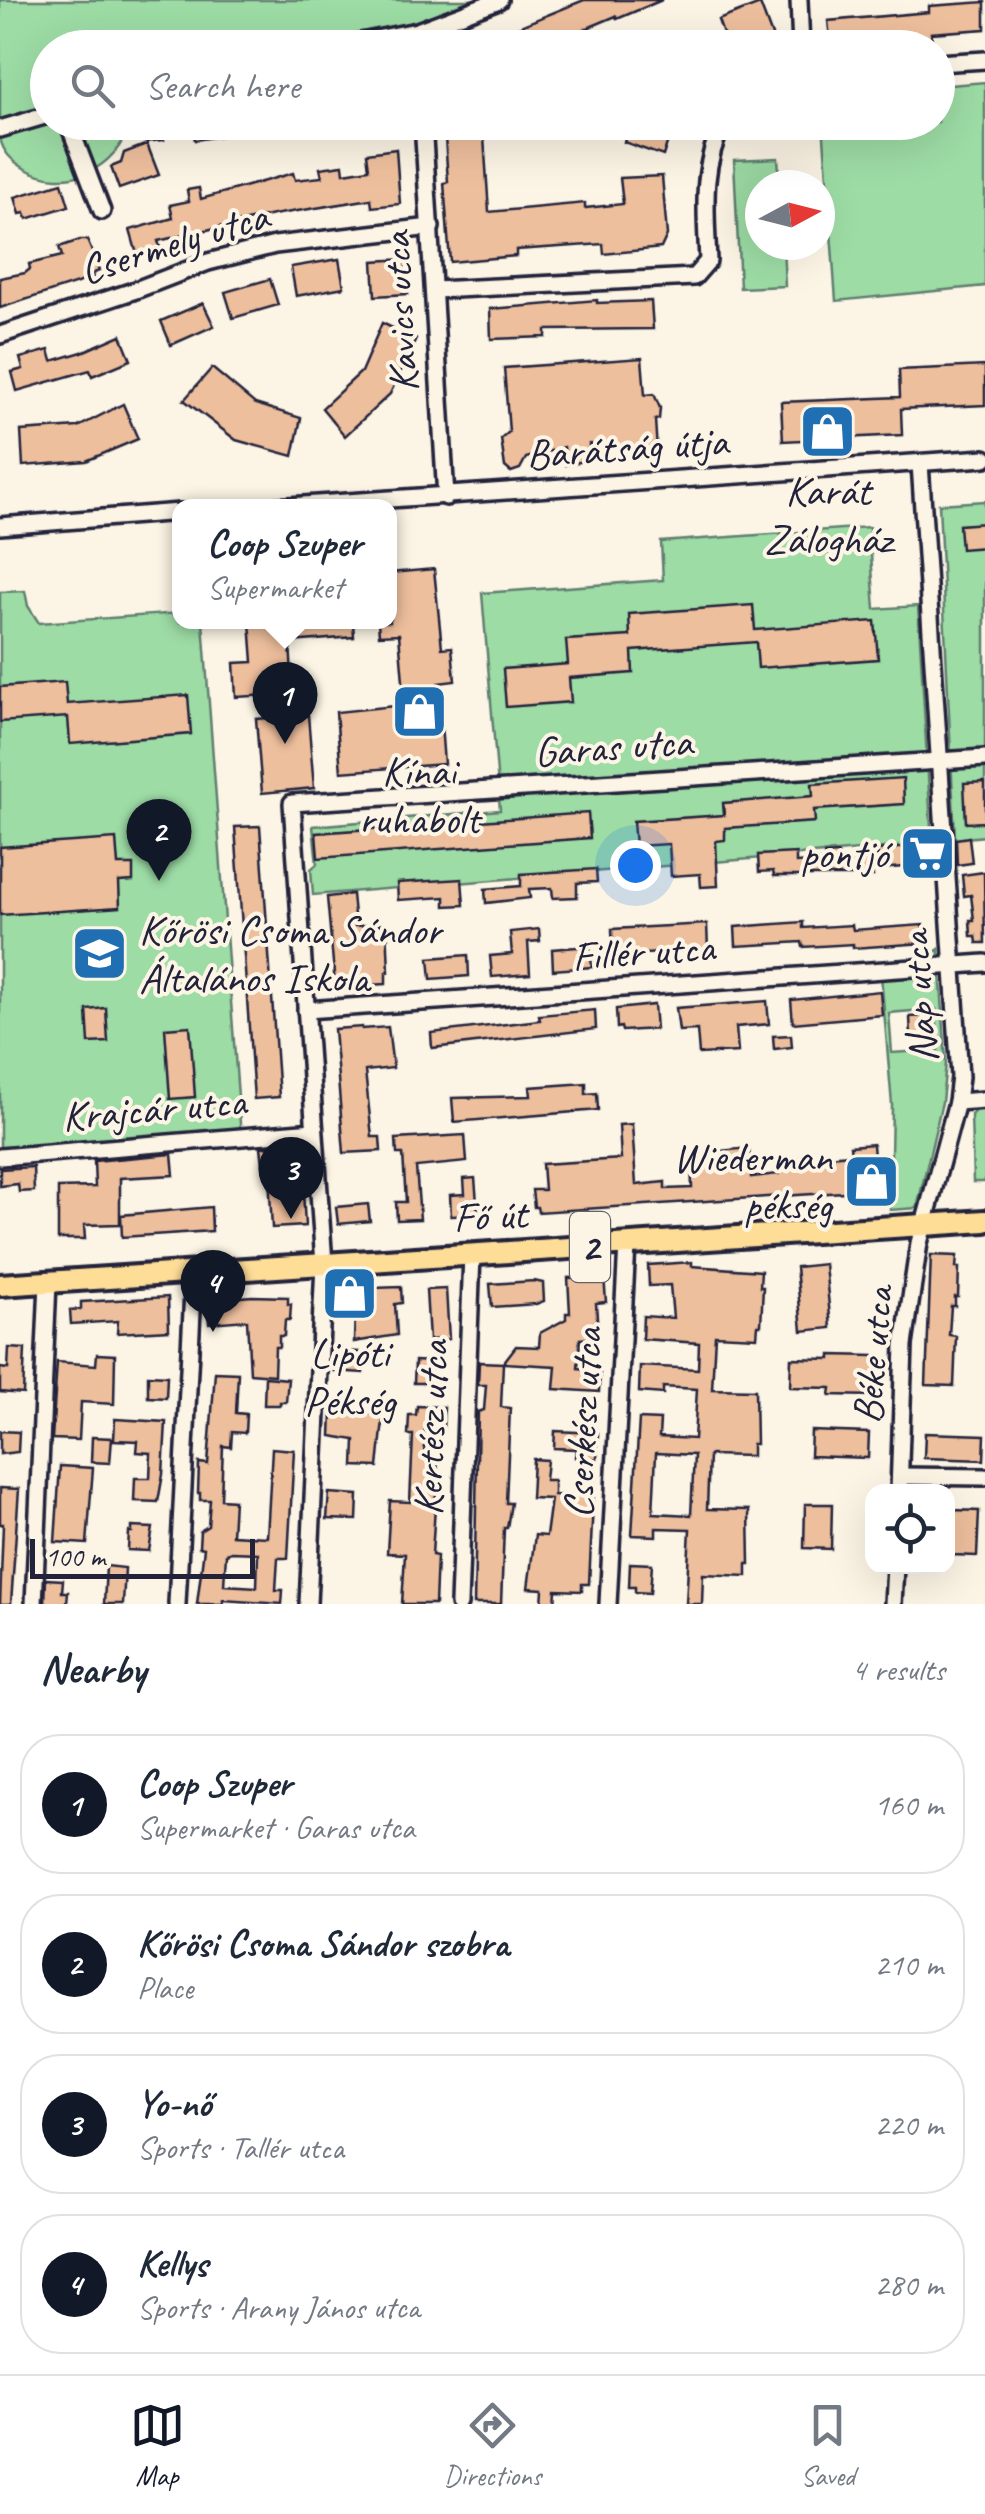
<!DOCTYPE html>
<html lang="en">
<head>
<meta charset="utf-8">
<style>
	:root { --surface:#fff; --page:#f2f2f3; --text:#1f2937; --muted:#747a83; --line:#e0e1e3; --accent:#111827 }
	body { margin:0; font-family:Caveat,sans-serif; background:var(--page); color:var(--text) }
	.controls { position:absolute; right:30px; bottom:30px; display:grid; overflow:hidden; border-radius:20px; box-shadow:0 10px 40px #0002 }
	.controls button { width:90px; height:90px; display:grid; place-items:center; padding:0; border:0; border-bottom:2px solid var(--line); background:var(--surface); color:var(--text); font:50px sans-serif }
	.compass { position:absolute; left:745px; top:170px; width:90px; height:90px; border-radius:50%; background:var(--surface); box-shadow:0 10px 40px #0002; rotate:83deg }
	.scale { position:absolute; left:30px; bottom:25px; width:225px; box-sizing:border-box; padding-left:10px; border:5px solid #22223b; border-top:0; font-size:28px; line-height:35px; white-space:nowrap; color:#22223b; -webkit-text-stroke:8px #fcf5e5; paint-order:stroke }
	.you { position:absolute; left:635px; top:865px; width:35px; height:35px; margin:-25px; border:8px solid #fff; border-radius:50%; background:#1a73e8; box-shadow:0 0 0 15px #1a73e833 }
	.badge { display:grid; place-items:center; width:65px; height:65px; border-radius:50%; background:var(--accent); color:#fff; font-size:32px; font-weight:700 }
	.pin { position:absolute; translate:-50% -82px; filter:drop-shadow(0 2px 5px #0008) }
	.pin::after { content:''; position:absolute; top:52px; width:35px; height:30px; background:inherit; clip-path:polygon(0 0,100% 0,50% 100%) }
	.popup { position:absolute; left:172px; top:499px; width:225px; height:130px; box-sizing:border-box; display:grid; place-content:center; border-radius:20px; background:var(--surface); filter:drop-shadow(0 2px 8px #0005); font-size:32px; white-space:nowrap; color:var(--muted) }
	.popup b { font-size:38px; color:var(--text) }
	.popup::after { content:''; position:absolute; left:50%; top:100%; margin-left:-20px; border:20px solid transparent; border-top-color:var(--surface) }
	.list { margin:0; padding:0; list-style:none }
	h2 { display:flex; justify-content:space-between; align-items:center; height:130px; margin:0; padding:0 40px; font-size:42px }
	h2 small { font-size:32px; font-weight:400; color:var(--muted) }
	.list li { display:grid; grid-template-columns:65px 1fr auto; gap:30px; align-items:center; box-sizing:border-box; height:140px; margin:0 20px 20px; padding:0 20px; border:2px solid var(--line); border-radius:40px }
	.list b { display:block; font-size:38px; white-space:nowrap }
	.list p { margin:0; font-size:32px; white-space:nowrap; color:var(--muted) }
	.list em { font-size:32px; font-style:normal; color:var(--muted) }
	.icon { flex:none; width:55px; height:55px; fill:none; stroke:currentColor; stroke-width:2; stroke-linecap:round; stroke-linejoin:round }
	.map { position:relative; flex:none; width:985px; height:1604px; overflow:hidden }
	.search { position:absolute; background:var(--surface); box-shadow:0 10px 40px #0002; left:30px; right:30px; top:30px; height:110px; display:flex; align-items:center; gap:25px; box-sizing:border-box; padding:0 35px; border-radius:55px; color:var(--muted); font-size:38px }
	.sheet { height:770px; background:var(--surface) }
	nav { display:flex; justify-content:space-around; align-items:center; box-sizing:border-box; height:140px; border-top:2px solid var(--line); background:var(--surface); font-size:28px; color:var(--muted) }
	nav a { display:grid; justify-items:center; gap:5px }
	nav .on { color:var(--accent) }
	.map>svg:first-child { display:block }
	.green { fill:#9ddca5; stroke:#607f70; stroke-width:2.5; fill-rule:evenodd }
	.building { fill:#eebf9d; stroke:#22223b; stroke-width:2.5; fill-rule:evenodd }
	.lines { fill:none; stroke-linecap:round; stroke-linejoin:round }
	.minor-casing { stroke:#22223b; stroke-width:22 }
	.major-casing { stroke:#22223b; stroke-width:28 }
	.minor { stroke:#fcf5e5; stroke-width:15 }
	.major { stroke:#fedd96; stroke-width:20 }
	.labels { text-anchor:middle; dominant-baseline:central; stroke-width:8; stroke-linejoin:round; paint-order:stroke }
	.shield { fill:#fcf5e5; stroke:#63616e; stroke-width:2.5 }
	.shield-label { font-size:40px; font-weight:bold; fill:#22223b }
	.street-label { font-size:42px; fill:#22223b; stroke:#fcf5e5 }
	.poi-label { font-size:42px; fill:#22223b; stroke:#fcf5e5 }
</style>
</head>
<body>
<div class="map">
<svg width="985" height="1604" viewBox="0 0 985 1604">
	<rect width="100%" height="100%" fill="#fcf5e5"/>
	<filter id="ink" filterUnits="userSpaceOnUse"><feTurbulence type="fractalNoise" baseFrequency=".01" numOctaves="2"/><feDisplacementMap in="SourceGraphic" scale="20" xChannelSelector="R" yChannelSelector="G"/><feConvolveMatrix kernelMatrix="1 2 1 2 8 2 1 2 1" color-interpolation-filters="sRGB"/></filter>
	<g filter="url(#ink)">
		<g class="green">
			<path d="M0,0H481L425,20L289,47L48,48L47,109L0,124Z"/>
			<path d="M985,82V286L836,301L823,123L938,122V86Z"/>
			<path d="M51,123H130C117,169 67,193 24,168C11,160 3,152 0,138Z"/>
			<path d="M778,158L780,185H760V245H783L785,286L740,288L734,160Z"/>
			<path d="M985,501V836L955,839L939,504Z"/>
			<path d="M869,527L875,609L918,606L932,844L313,895L311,869L317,864L313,826L500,810L482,593L663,580L661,542Z"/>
			<path d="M25,591L28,606L39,623L180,613V622H203L241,1137L0,1157V592Z"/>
			<path d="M939,949L946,1063L942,1102L917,1208L890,1210L892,1105L880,963L924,960ZM936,1009L938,1050L892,1053L889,1013Z"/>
			<path d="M985,1100V1182H973L971,1115Z"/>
		</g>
		<g class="building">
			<path d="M584,0H662L617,19L616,16L547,45L548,48H467Z"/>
			<path d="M985,2V29L931,33L932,39L831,48L828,21L929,12V6Z"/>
			<path d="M760,4L774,41L757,48H728L718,20Z"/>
			<path d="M142,122H226L227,135L195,140L193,132L163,135L164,140L145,142Z"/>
			<path d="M444,122H483L489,212L585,203V208L623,204L620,178L662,176L667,235L661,248L604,254L603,244L516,250V256L450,262L444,183L448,182Z"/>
			<path d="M631,122H674L663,156L624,142Z"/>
			<path d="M147,144L159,175L119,189L111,167L121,163L124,153Z"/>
			<path d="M396,149L400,204L372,207L371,199L273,215L158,241L160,247L137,254L130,230L173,218L170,205L189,201L187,190L199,188L201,199L293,173L295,180L322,177L320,168L343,165L344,173L369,169L367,153Z"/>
			<path d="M62,183L69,206L27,219L25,213L20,214L15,197Z"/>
			<path d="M80,240H87L93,254L99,271L92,274L93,278L0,308V278L25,273L30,269L29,264L62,256L59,247Z"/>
			<path d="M339,259L344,287L296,296L291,267Z"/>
			<path d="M406,259L408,294L375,296L373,261Z"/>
			<path d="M270,279L278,305L233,318L225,292Z"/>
			<path d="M597,300V303L651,301L653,329L546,330V337L491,339L490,309Z"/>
			<path d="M203,303L214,326L171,345L161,321Z"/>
			<path d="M382,323L416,339L390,394L345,436L322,408L361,372Z"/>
			<path d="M121,335L131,360L92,376L90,370L17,391L12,372L23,369L20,358L49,350L52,361L82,352Z"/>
			<path d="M642,358L645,395L654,394L660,408L659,419L655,420L657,451L643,456L631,448L589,444V460L566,465L564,447L526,458L520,469L511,472L505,467L501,439L509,432L504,368Z"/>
			<path d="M985,366V405L901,409L902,435L783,441L781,402L900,397L899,370Z"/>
			<path d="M212,368L255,404L301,418L293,456L236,440L184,400Z"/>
			<path d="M123,404L138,439L86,461L23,466L21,431L78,427Z"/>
			<path d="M985,523V547L961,549L959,525Z"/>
			<path d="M434,569L442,648L452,647L455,681L438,683L444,764L341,772L336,712L405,705L399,634L379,635L378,622H390V573Z"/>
			<path d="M753,605L755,630L875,621L878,659L758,668L756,642L632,651L633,673L569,678L571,702L506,707L503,669L568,664L566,640L630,636L629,614Z"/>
			<path d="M250,622H353L354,637L290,642L293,694L236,697L234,663L253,662Z"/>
			<path d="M65,682L67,704L188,695L191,734L70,744L68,717L0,722V687Z"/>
			<path d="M308,715L314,788L262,793L256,719Z"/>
			<path d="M903,778L904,804L814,810L815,822L725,828V840L716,841L718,886L701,887L700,874L671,876L669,844L635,846L633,821L724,815L723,803L813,796L812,784Z"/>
			<path d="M985,782V822L966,823L964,783Z"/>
			<path d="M588,813L590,838L318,858L316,833Z"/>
			<path d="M260,826L279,1097L254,1099L235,827Z"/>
			<path d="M969,837L972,863L957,865L956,839Z"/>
			<path d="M116,839L118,865H133V881L119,882L120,907L0,915V847Z"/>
			<path d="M928,845L930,865L878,869L872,870L873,876H774L773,871L759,872L758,855L796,853V863L825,861L824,855L838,854L839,860L878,857L877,850Z"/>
			<path d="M596,869L597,882L577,883V897L553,898L552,888L529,889L530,898L486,903L485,889L521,886V874Z"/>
			<path d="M984,872L985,943H977L976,936H971L970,920H974L971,895L964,896L962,875Z"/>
			<path d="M462,879L464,905L445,906V897L398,900L397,883Z"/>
			<path d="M352,894L355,926L387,924L389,972H386V984L370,985V981L335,984L327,897Z"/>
			<path d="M803,922V928L852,925L853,930L923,925L924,943L853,948V944L803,947L802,942L736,946L735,927Z"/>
			<path d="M707,924L708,950L613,956L612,929Z"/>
			<path d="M539,929L540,941L528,942L530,974L492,977L490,956L512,954L510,932Z"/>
			<path d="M590,946L592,967L553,970L552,949Z"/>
			<path d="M468,955L469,976L431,979L429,958Z"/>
			<path d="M880,991L882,1015L793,1023L791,1000Z"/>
			<path d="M767,1001L769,1024L736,1027L738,1052L699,1054L697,1030L679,1031L676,1008Z"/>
			<path d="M654,1005L656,1029L622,1031L621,1027L617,1028L616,1009Z"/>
			<path d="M106,1008L108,1042L89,1043L87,1010Z"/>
			<path d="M595,1010L596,1029L432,1048L431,1033L540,1020L539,1015Z"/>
			<path d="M924,1016L925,1036L911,1037L910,1017Z"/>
			<path d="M190,1026L195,1097L170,1099L165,1028Z"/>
			<path d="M362,1027V1029L388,1027L393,1068L365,1071L372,1137H380L381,1151L344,1153L334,1029Z"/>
			<path d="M791,1035L792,1047L774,1049L773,1036Z"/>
			<path d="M586,1083V1094L597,1093L598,1110L454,1122L452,1098L531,1096L530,1087Z"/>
			<path d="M632,1124L636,1185L665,1182V1189L692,1188L691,1158L700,1157L699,1153L749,1148L751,1177L779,1174L778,1167L801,1165L800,1158L851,1154L850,1146L873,1144L875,1172L888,1171L890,1189L538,1212L537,1207H534L532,1190H544L542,1164L621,1159L619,1125Z"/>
			<path d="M465,1135L467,1162L416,1167L420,1219L397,1220L396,1202H406L403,1154H397L396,1139Z"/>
			<path d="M298,1144L299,1161L280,1162L283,1192L303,1191L305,1226L272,1228L269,1176L266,1163L263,1164L261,1147Z"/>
			<path d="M172,1154L174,1175L120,1178V1224L84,1225L85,1239H58V1188L95,1187L94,1161Z"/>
			<path d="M33,1167L34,1191L19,1192L18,1184L0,1186V1169Z"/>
			<path d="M475,1178L478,1215L451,1216L450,1195L465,1194L464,1179Z"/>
			<path d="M368,1204L370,1221L338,1224L336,1207Z"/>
			<path d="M211,1207L212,1231L122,1237L121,1215Z"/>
			<path d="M931,1255L957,1256L956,1268H959L958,1297H955V1306H951L949,1335L956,1336L954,1386L926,1385Z"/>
			<path d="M692,1262V1266L761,1271L760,1287H763L761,1325H758L757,1337L715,1335L712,1389L755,1390L756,1444H752V1456L709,1455L707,1509L749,1510L750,1564H747V1576L703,1574L702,1604H686L690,1529L656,1528V1536L632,1535L639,1419L660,1420L659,1437L694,1439L697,1389L663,1387V1394L639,1392L640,1366L698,1369L699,1343L642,1339L643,1316L673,1318L670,1285L649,1286L648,1265ZM656,1453L694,1455L691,1515L653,1513Z"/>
			<path d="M825,1264L831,1328L802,1331L796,1267Z"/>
			<path d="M604,1276L606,1302L596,1303L598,1333H594L595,1338L580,1339L578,1368L600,1370L599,1392L554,1389L556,1366L503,1363L516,1346L539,1347L540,1333L566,1319V1313H570L568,1278Z"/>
			<path d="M534,1281L543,1283L544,1301L536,1304L492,1307L490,1284Z"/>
			<path d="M401,1287L402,1303L395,1304L397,1335L354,1342L355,1306L345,1307L344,1289Z"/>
			<path d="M446,1289L449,1339L429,1340L426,1290Z"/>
			<path d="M252,1296L288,1297V1304H291L290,1320H285L284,1336H279V1347H275L274,1375L250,1373L247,1320L209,1323L207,1300Z"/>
			<path d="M168,1297L169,1330L117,1333L118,1321L71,1324L70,1310L81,1309V1302Z"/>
			<path d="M9,1348L25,1349L23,1394L0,1392V1368L8,1369Z"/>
			<path d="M335,1351L359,1352V1358L364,1359L363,1373L334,1371Z"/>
			<path d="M97,1354L115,1355L114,1404L81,1402L79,1440L52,1439L57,1362L96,1365Z"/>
			<path d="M831,1355L875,1356V1396L830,1395L831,1388L790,1387L791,1358L831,1359Z"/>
			<path d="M415,1361L431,1362L430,1383H414Z"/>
			<path d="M479,1362L503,1363L501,1407L510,1408L506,1503H511L507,1528H504L501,1604H474L478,1412L484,1410L486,1385H478Z"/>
			<path d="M215,1372L238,1373L236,1413L246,1414L245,1433L232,1432L231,1447L223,1446L221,1499L234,1500L232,1535L267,1537L272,1448L294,1450L288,1558H278L276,1590H283L282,1604L223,1600V1604H197L204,1548L199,1547L200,1531L208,1526L210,1500H200V1493H198L199,1463L208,1464ZM231,1552L258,1553L257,1587L224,1585L226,1554Z"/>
			<path d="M148,1375L167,1376L166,1398L148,1397Z"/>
			<path d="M265,1377L288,1379L286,1402H280V1405H264Z"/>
			<path d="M372,1401L385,1402L378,1467L354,1466L355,1440L331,1436L332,1412L372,1414Z"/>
			<path d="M417,1406L444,1407L443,1430L425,1429L424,1457L438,1458L432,1555L437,1556L435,1604H402L405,1554L387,1553L390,1501L410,1502L413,1435H408L409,1415H416Z"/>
			<path d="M115,1419L166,1422L163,1474L158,1502L134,1501L135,1478H150L151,1453L137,1452L138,1441L114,1440Z"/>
			<path d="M0,1431L19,1432L18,1452L0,1454Z"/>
			<path d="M555,1431L598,1433L597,1459L575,1457L576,1449L554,1448Z"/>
			<path d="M811,1431L869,1433L868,1458L810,1456Z"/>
			<path d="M925,1433L985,1435L984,1460L924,1458Z"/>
			<path d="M92,1437L112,1438L110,1463L91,1462Z"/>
			<path d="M533,1459L547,1460L545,1480H554V1495L582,1496L583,1482L594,1483L589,1584H582V1591L556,1590L555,1604H542L543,1589L528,1588L535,1535L546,1536L551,1499L531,1498Z"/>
			<path d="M60,1466L93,1468L87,1544L55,1542Z"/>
			<path d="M0,1488L19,1489L11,1604H0L3,1524H0Z"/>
			<path d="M329,1493L358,1495L357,1520L327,1519Z"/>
			<path d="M805,1504H832L831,1549L804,1548Z"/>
			<path d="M954,1510L979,1511L977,1556L952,1555Z"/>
			<path d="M132,1527L153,1528L149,1551L128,1550L129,1532H132Z"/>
			<path d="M630,1563L652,1564L650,1593L635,1592V1587H629Z"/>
			<path d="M106,1566L125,1568L123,1604H104Z"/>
			<path d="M46,1579L63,1580L62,1592H68L67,1604H45Z"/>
		</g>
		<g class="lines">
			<defs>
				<g id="minor">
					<path d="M799,0L801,48"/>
					<path d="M330,48L417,31L499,0"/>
					<path d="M938,63L985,60"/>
					<path d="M68,122L102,211"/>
					<path d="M423,122L446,497"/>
					<path d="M0,129L48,115"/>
					<path d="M435,290L694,277L708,261C706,213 700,166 724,122"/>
					<path d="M0,335L133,291L208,262L275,245L431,227"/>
					<path d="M274,507L985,458"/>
					<path d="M0,526L180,512"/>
					<path d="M306,1010L985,963"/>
					<path d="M957,1102L985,1100"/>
					<path d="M0,1157L314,1131"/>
					<path d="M900,1476L985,1477"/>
					<path d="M899,1492L904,1345L919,1243L957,1102L960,1077L920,463"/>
					<path d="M34,1604L48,1282"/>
					<path d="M177,1604L194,1272"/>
					<path d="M308,1604L324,1264L292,803L985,758"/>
					<path d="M459,1604L472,1254"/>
					<path d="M608,1604L627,1245"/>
					<path d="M893,1604L895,1566"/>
				</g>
				<path id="major" d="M0,1285L985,1221"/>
			</defs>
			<use href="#minor" class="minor-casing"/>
			<use href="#major" class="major-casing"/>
			<use href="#minor" class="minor"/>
			<use href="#major" class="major"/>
		</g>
	</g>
	<defs>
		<symbol id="shop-square" viewBox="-11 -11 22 22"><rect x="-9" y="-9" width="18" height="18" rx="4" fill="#1f6fb2" stroke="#fcf5e5"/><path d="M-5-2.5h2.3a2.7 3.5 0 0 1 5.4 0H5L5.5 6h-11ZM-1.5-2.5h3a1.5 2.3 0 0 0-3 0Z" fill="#fff"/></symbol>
		<symbol id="supermarket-square" viewBox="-11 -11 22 22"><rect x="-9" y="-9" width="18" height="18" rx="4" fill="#1f6fb2" stroke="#fcf5e5"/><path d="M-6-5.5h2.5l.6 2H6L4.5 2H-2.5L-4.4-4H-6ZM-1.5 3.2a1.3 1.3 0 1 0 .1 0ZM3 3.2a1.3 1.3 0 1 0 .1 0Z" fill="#fff"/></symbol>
		<symbol id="school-square" viewBox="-11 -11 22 22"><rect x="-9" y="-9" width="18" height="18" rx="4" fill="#1f6fb2" stroke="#fcf5e5"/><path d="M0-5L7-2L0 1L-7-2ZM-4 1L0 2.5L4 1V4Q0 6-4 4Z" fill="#fff"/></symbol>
	</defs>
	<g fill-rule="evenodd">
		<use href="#shop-square" x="796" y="400" width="63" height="63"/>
		<use href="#shop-square" x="388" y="680" width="63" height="63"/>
		<use href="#supermarket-square" x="896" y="822" width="63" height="63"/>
		<use href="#school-square" x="68" y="922" width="63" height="63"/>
		<use href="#shop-square" x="840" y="1150" width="63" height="63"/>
		<use href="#shop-square" x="318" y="1262" width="63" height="63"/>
	</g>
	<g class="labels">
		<rect class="shield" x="570" y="1212" width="40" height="70" rx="8"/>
		<g class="shield-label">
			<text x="590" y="1247">2</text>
		</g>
		<g class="street-label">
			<text transform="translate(174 243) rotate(-17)">Csermely utca</text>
			<text transform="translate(400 312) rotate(-93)">Kavics utca</text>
			<text transform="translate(627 448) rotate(-4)">Barátság útja</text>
			<text transform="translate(613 747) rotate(-4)">Garas utca</text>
			<text transform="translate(643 952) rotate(-4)">Fillér utca</text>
			<text transform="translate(919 997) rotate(-94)">Nap utca</text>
			<text transform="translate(154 1109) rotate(-5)">Krajcár utca</text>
			<text transform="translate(490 1216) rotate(-3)">Fő út</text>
			<text transform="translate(873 1355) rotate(-85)">Béke utca</text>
			<text transform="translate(583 1423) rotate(-87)">Cserkész utca</text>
			<text transform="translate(431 1428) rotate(-88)">Kertész utca</text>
		</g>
		<g class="poi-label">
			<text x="828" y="491">Karát<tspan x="828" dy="48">Zálogház</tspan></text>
			<text x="419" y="771">Kínai<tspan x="419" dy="48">ruhabolt</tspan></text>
			<text x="888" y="854" text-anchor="end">pontjó</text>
			<text x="139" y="930" text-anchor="start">Kőrösi Csoma Sándor<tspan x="139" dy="48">Általános Iskola</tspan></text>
			<text x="832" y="1157" text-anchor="end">Wiederman<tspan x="832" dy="48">pékség</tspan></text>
			<text x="350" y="1353">Lipóti<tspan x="350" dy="48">Pékség</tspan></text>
		</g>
	</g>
</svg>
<div class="controls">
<button><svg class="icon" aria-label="locate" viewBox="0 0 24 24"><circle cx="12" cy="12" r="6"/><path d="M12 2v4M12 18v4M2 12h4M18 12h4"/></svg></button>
</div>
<svg class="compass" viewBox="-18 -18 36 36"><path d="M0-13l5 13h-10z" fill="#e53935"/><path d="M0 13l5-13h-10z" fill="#747a83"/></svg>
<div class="scale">100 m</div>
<div class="you"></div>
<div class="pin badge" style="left:285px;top:744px">1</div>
<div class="popup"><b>Coop Szuper</b>Supermarket</div>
<div class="pin badge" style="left:159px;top:881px">2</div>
<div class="pin badge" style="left:291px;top:1219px">3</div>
<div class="pin badge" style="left:213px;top:1332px">4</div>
<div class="search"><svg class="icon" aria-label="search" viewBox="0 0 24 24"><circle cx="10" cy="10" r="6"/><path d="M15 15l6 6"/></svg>Search here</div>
</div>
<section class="sheet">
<h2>Nearby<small>4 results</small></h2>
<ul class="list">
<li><span class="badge">1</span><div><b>Coop Szuper</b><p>Supermarket · Garas utca</p></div><em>160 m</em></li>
<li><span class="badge">2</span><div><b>Kőrösi Csoma Sándor szobra</b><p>Place</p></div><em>210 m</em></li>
<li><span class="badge">3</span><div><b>Yo-nő</b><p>Sports · Tallér utca</p></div><em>220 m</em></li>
<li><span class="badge">4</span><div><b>Kellys</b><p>Sports · Arany János utca</p></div><em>280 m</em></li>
</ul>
</section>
<nav>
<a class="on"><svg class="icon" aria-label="map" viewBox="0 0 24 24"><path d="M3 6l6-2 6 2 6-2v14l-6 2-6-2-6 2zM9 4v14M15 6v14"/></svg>Map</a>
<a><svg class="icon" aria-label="directions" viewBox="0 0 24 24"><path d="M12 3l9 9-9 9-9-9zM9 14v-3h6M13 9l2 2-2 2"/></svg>Directions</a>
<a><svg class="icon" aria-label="saved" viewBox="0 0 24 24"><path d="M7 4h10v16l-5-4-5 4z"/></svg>Saved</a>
</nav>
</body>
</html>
